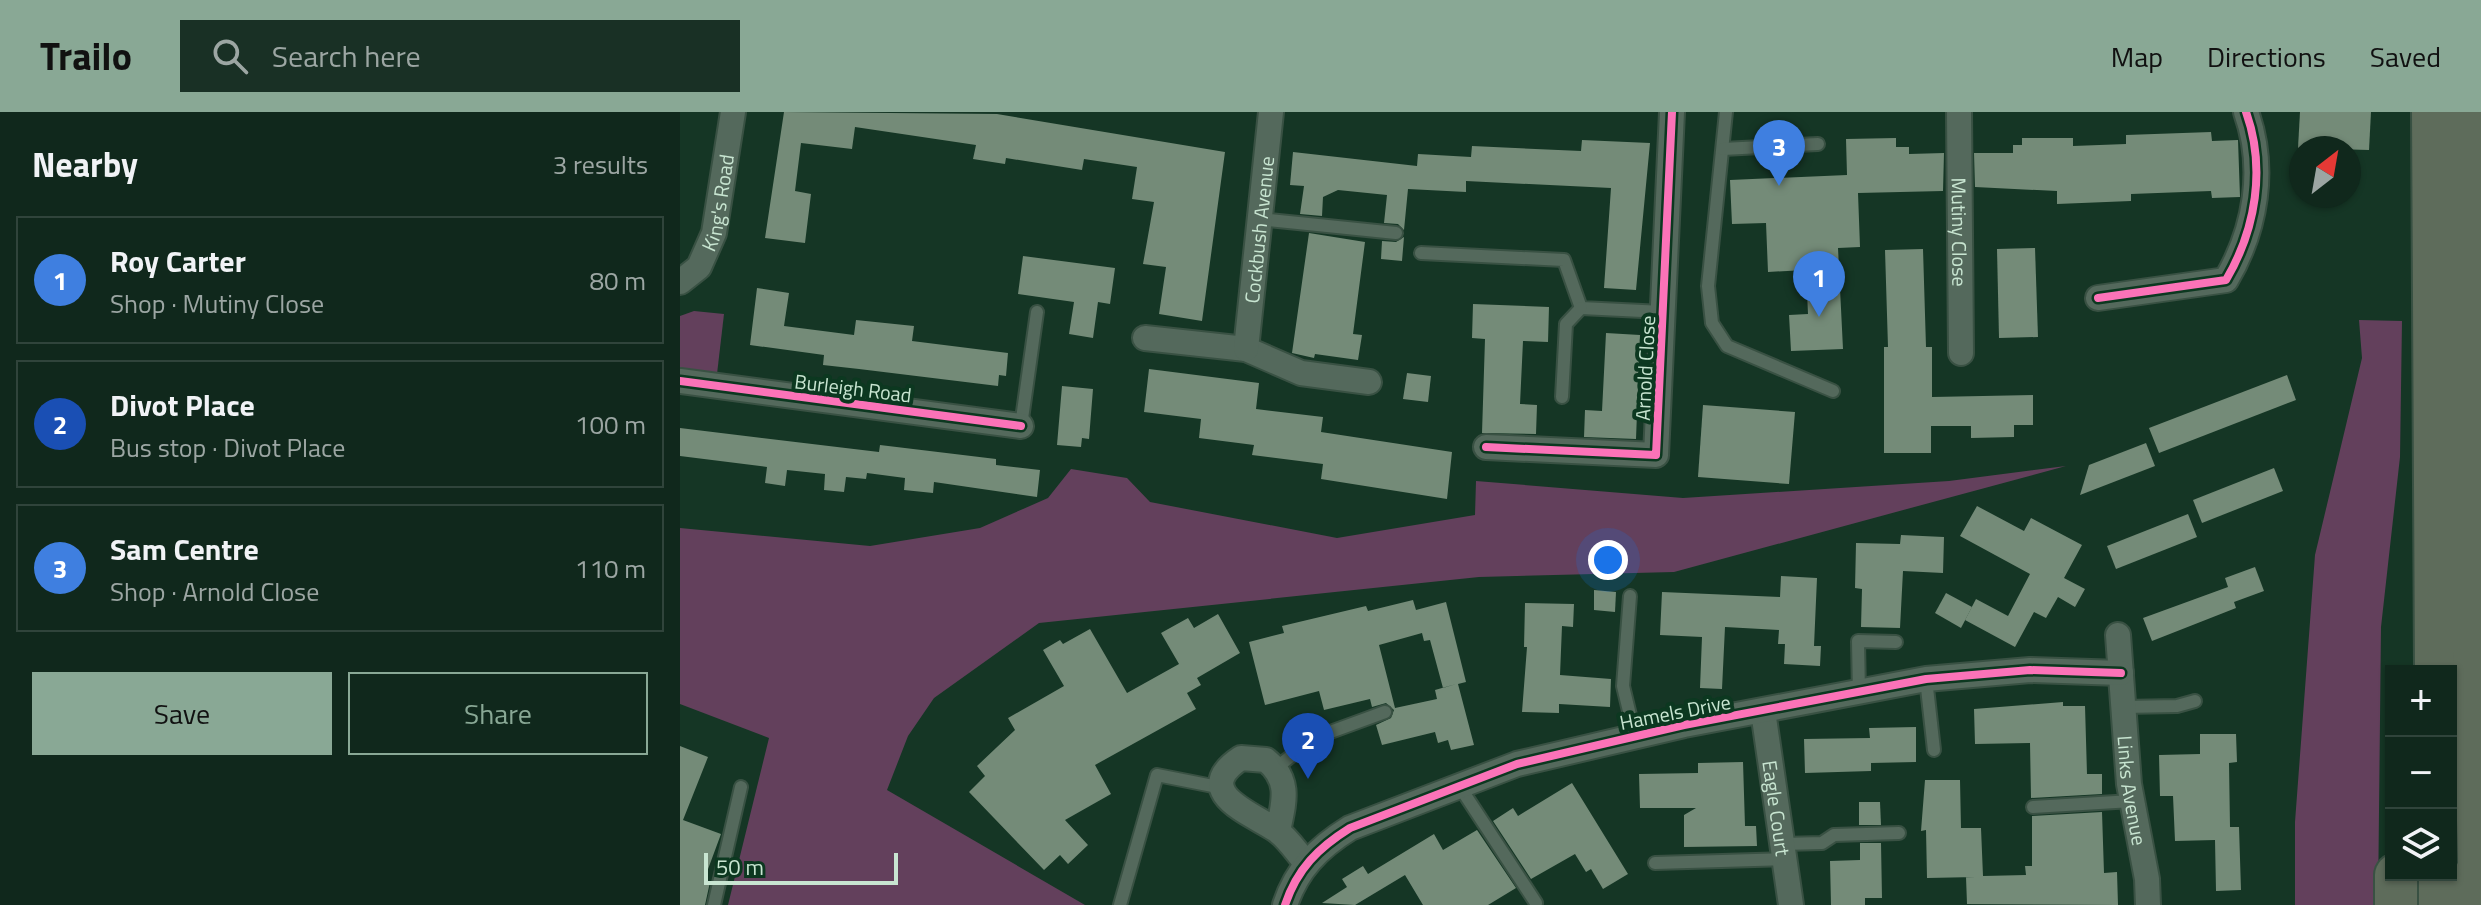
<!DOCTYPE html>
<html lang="en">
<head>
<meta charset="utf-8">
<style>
	:root { --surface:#10281c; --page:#193025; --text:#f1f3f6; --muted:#9ca6a3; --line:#30443b; --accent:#89a895 }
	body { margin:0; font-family:"Titillium Web",sans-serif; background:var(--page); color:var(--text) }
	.controls { position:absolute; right:24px; bottom:24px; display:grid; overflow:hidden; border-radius:0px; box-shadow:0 2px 6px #0004 }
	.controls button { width:72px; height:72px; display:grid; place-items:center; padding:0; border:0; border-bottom:2px solid var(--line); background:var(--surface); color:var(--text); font:40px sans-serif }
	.compass { position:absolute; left:1609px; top:24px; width:72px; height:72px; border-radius:50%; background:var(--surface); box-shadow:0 2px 6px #0004; rotate:31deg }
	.scale { position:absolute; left:24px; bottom:20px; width:194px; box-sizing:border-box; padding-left:8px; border:4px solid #c8e5d1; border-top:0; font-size:22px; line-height:28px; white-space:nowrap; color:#c8e5d1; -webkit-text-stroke:6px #0c3820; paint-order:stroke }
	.you { position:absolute; left:928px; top:448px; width:28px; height:28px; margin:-20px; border:6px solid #fff; border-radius:50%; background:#1a73e8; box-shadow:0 0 0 12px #1a73e833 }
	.badge { display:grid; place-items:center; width:52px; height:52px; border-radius:50%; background:var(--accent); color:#fff; font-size:26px; font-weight:700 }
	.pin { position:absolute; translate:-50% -66px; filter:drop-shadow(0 2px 4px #0008) }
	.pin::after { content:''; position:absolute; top:42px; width:28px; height:24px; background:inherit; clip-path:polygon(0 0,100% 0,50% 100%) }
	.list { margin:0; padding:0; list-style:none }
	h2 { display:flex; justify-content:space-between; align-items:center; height:104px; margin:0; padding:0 32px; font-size:34px }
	h2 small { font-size:26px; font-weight:400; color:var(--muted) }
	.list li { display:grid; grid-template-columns:52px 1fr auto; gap:24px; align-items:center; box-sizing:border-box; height:128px; margin:0 16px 16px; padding:0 16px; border:2px solid var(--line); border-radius:0px }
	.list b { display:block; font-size:30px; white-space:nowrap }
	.list p { margin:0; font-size:26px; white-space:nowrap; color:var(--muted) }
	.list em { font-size:26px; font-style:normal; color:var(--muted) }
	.actions { display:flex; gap:16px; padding:24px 32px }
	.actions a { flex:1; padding:18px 0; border:2px solid var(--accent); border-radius:0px; text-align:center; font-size:28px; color:var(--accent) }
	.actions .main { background:var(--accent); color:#111 }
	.icon { flex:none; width:44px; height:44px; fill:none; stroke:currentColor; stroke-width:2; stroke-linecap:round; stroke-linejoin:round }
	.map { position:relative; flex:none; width:1801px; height:793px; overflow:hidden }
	header { display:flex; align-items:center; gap:48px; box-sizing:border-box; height:112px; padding:0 40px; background:var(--accent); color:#111 }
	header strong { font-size:38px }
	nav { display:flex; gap:44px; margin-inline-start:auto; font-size:28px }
	.search { width:560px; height:72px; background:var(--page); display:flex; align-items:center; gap:20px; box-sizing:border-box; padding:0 28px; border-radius:0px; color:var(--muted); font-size:30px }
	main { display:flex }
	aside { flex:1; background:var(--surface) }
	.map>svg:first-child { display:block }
	.green { fill:#63405c }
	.building { fill:#748b78; fill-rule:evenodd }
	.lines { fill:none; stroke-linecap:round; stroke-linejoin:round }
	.service-casing { stroke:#395143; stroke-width:16 }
	.minor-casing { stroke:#395143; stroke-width:28 }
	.trunk-casing { stroke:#395143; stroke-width:46 }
	.service { stroke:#54695c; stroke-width:12 }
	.minor { stroke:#54695c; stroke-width:24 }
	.trunk { stroke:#5e6c5b; stroke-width:42 }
	.cycleway-casing { stroke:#0c3820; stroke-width:13 }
	.cycleway { stroke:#fb73b8; stroke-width:8 }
	.labels { text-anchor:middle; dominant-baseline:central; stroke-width:8; stroke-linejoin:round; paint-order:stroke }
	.street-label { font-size:20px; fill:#c8e5d1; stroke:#0c3820 }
</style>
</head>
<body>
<header>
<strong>Trailo</strong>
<div class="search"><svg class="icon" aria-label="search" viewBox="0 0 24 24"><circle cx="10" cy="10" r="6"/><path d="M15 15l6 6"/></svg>Search here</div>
<nav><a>Map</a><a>Directions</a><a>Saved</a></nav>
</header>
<main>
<aside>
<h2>Nearby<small>3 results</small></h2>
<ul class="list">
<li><span class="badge" style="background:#3f7fe0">1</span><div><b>Roy Carter</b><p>Shop · Mutiny Close</p></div><em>80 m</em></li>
<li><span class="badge" style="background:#1a4fb4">2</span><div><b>Divot Place</b><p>Bus stop · Divot Place</p></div><em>100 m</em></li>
<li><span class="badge" style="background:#3f7fe0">3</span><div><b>Sam Centre</b><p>Shop · Arnold Close</p></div><em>110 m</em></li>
</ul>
<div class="actions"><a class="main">Save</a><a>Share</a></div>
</aside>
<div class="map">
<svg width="1801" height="793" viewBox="0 0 1801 793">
	<rect width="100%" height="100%" fill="#153625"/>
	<g class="green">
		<path d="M14,199L44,202L37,262L0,259V204Z"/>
		<path d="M1679,208L1722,209L1720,345L1701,515L1698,793H1615V710L1635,443L1682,246Z"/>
		<path d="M1386,354L994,460L799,465L359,511L254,586L228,624L207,678L405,793H48L89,626L0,592V416L190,434L300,416L368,386L391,357L447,366L470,390L657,426L795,403L796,369L1003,386L1269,369Z"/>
	</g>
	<g class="building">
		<path d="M104,0L317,2L545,40L522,209L479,202L486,155L463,152L474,90L452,87L457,55L404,47L402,58L326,46L325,52L293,47L296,33L175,15L172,37L121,31L115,79L131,82L125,131L85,126Z"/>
		<path d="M1620,0H1691L1689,38L1618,36Z"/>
		<path d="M1531,20L1532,29L1558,28L1560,85L1532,86L1531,79L1451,82V89L1377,92V79L1295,75L1294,41H1333V33H1342V26H1393V34L1446,32V23Z"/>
		<path d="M1216,26V35H1229V42L1264,41L1263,79L1178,81L1180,135L1158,136L1163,237L1111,239L1109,203L1128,202L1126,158L1088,160L1086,111L1052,112L1050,68L1167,63L1166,27Z"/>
		<path d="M902,28L970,31L956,178L924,176L931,76L786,69V80L728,77L724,118L718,112L704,111L707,83L658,78L643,85L642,104L620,102L624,74L610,73L613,40L737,54L738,42L791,45L792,34L901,39Z"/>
		<path d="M629,121L685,130L673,222L682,223L678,248L635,242L634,246L612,241Z"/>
		<path d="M724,125L722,149L701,147L702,129L716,130Z"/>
		<path d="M1355,136L1358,225L1319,226L1317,137Z"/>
		<path d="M1243,137L1246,235H1252V285L1353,283V313H1334V325L1291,326V314H1251V341H1204V235H1208L1205,138Z"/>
		<path d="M343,144L435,156L430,192L418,190L413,226L389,222L394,190L338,182Z"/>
		<path d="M77,176L109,181L104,214L174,223L176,208L234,214L232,229L328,241L326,264L319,263L318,274L179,257L143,253L144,243L70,233Z"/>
		<path d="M793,192L869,195L868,230L843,229L840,292L857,293L856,322L802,321L805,227L792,226Z"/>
		<path d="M926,221L960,223L956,327L904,325L905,298L922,299Z"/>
		<path d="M469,257L579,271L576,297L643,305L641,320L772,340L767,387L641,367L643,352L572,343L574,333L519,326L521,307L464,300Z"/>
		<path d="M727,261L751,264L748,290L723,287Z"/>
		<path d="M1607,263L1616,288L1479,341L1469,316Z"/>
		<path d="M382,274L413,277L409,327L402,326L401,335L377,333Z"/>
		<path d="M1023,293L1115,300L1109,372L1018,365Z"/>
		<path d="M0,316L199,340L200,333L316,347V353L360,358L357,385L254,370L253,381L224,378L225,366L187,361L186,367L166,365L164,380L144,378L145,362L107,358L105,374L85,371L87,355L0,344Z"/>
		<path d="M1466,331L1475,354L1400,383L1409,353Z"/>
		<path d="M1594,356L1603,379L1522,411L1513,388Z"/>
		<path d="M1297,394L1344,419L1351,406L1402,433L1384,466L1405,477L1395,495L1378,485L1366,506L1354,500L1335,535L1285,508L1296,487L1328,504L1350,462L1280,424Z"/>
		<path d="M1508,402L1517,425L1436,457L1427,434Z"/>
		<path d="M1221,423L1264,425L1263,461L1223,459L1220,516L1181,515L1182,477L1175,476L1176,431L1220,432Z"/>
		<path d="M1575,455L1584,479L1554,490L1556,496L1472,529L1463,506L1548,475L1545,466Z"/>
		<path d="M1101,464L1137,466L1134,534H1141L1140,554L1104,552L1105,532H1098L1099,518L1045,515L1042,577L1020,576L1022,525L980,523L982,480L1100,485Z"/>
		<path d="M914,478L936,480L935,500L914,498Z"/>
		<path d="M1266,481L1292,495L1281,516L1255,501Z"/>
		<path d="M733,488L736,498L766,490L786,570L778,572L794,633L771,638L768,628L758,631L755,620L702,633L696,613L711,606L714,598L706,591L692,595L690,587L644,598L639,579L585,593L569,530L604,521L602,514L686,494L688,499ZM742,521L744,529L750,528L763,576L776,572L755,578L757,587L715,596L699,533Z"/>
		<path d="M845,491L894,492L893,515L882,514L880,563L931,567L930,595L879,592V601L842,600L847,535H844Z"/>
		<path d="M538,502L560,541L517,566L521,573L507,581L516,597L415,653L431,682L385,708L408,733L388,752L380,743L364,758L289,680L305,664L297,654L335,618L328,606L384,574L363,538L380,528L383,532L410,517L447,581L499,552L481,521L508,506L514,516Z"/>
		<path d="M1383,590V594H1405L1407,662H1422V682L1351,686L1350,631L1295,632L1294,597Z"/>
		<path d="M1236,615V650L1191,651V659L1125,661L1124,627L1190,626L1189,616Z"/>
		<path d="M1520,622H1556L1557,650L1549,651L1550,715H1559L1561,778L1536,779L1535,728L1495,729L1493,684H1480L1479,643L1520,642Z"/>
		<path d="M0,634L28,645L3,708L41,722L24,768L30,770L25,793H0Z"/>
		<path d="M1063,650L1065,714H1076L1077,734L1004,735V703L1016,696H960L959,662L1018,661V651Z"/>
		<path d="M1245,668H1280L1281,716H1301L1303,764L1346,763L1345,754H1352V704L1422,700L1424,761L1437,760L1438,793L1287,792L1286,765H1296L1247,766L1246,718L1241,719Z"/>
		<path d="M892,671L948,762L923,777L911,757L906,760L895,742L851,767L813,709L833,696L838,704Z"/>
		<path d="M1179,690H1200L1201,713H1179Z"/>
		<path d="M797,718L836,776L808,793H743L725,763L675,793L642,791L667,775L662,767L683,754L688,762L754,722L763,738Z"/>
		<path d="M1180,731H1201L1202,786H1185V793H1151L1150,749L1180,748Z"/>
	</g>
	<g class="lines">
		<defs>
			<g id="service">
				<path d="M1046,0L1028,174L1032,211L1047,234L1153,279"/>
				<path d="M1043,37L1138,32"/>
				<path d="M579,107L716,121"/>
				<path d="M741,141L884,148L901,196L983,200"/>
				<path d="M882,285L886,212L901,196"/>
				<path d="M341,314L357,200"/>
				<path d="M950,484L943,574L955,624"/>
				<path d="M1246,567L1254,638"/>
				<path d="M1179,582L1178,529L1216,530"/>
				<path d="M1443,595L1497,594L1515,589"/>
				<path d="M596,656L634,626L705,600"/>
				<path d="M778,672L856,791"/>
				<path d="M1353,695L1452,689"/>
				<path d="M1102,732L1142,731L1154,723L1219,721"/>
				<path d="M975,751L1105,747"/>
				<path d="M34,793L61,675"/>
				<path d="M440,793L477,663L543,676"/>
			</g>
			<g id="minor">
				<path id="s1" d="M1279,0L1281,241"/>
				<path id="s2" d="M0,170L19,155L34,121L53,0"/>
				<path d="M1418,186L1546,168C1576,117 1586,56 1566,0"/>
				<path d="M465,226L566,237L621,261L689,270"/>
				<path id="s3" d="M566,237L591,0"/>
				<path d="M0,269L341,314"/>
				<path d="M806,335L976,343L992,0"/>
				<path id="s4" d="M1438,523L1449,672L1467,767L1468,793"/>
				<path id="s5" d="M1083,599L1111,793"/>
				<path d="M598,719C604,690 611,668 586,648L561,646C509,680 573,702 596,718C608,726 617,741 626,751"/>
				<path d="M605,793C617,757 638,736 670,716L837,652L1004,613L1246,567L1350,558L1441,561"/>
			</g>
			<g id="trunk">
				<path d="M1753,0L1756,559"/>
				<path d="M1794,0V539L1800,793"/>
				<path d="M1760,763V793"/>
				<path d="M1716,793V763"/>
			</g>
		</defs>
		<use href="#service" class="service-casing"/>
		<use href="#minor" class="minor-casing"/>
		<use href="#trunk" class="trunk-casing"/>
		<use href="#service" class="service"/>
		<use href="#minor" class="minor"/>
		<use href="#trunk" class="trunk"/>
		<defs>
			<g id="cycleway">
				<path d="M1418,186L1546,168C1576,117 1586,56 1566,0"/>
				<path d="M0,269L341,314"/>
				<path d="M806,335L976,343L992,0"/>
				<path d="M605,793C617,757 638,736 670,716L837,652L1004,613L1246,567L1350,558L1441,561"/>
			</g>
		</defs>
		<use href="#cycleway" class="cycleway-casing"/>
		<use href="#cycleway" class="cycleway"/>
	</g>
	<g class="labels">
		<g class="street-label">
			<text stroke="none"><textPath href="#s2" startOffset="92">King's Road</textPath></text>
			<text stroke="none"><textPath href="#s3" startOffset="120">Cockbush Avenue</textPath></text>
			<text stroke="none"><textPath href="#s1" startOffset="120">Mutiny Close</textPath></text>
			<text transform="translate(965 256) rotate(-87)">Arnold Close</text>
			<text transform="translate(173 276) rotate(7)">Burleigh Road</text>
			<text transform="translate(995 600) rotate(-11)">Hamels Drive</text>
			<text stroke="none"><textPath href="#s4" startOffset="156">Links Avenue</textPath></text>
			<text stroke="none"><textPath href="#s5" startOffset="98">Eagle Court</textPath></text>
		</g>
	</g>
</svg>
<div class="controls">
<button>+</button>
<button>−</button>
<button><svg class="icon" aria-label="layers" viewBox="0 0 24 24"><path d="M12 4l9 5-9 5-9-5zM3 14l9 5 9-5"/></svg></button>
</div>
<svg class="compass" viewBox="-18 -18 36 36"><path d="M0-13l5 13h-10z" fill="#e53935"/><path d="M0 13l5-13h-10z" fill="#9ca6a3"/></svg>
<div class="scale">50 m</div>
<div class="you"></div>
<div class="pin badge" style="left:1139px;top:205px;background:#3f7fe0">1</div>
<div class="pin badge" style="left:628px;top:667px;background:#1a4fb4">2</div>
<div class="pin badge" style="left:1099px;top:74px;background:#3f7fe0">3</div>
</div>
</main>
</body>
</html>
